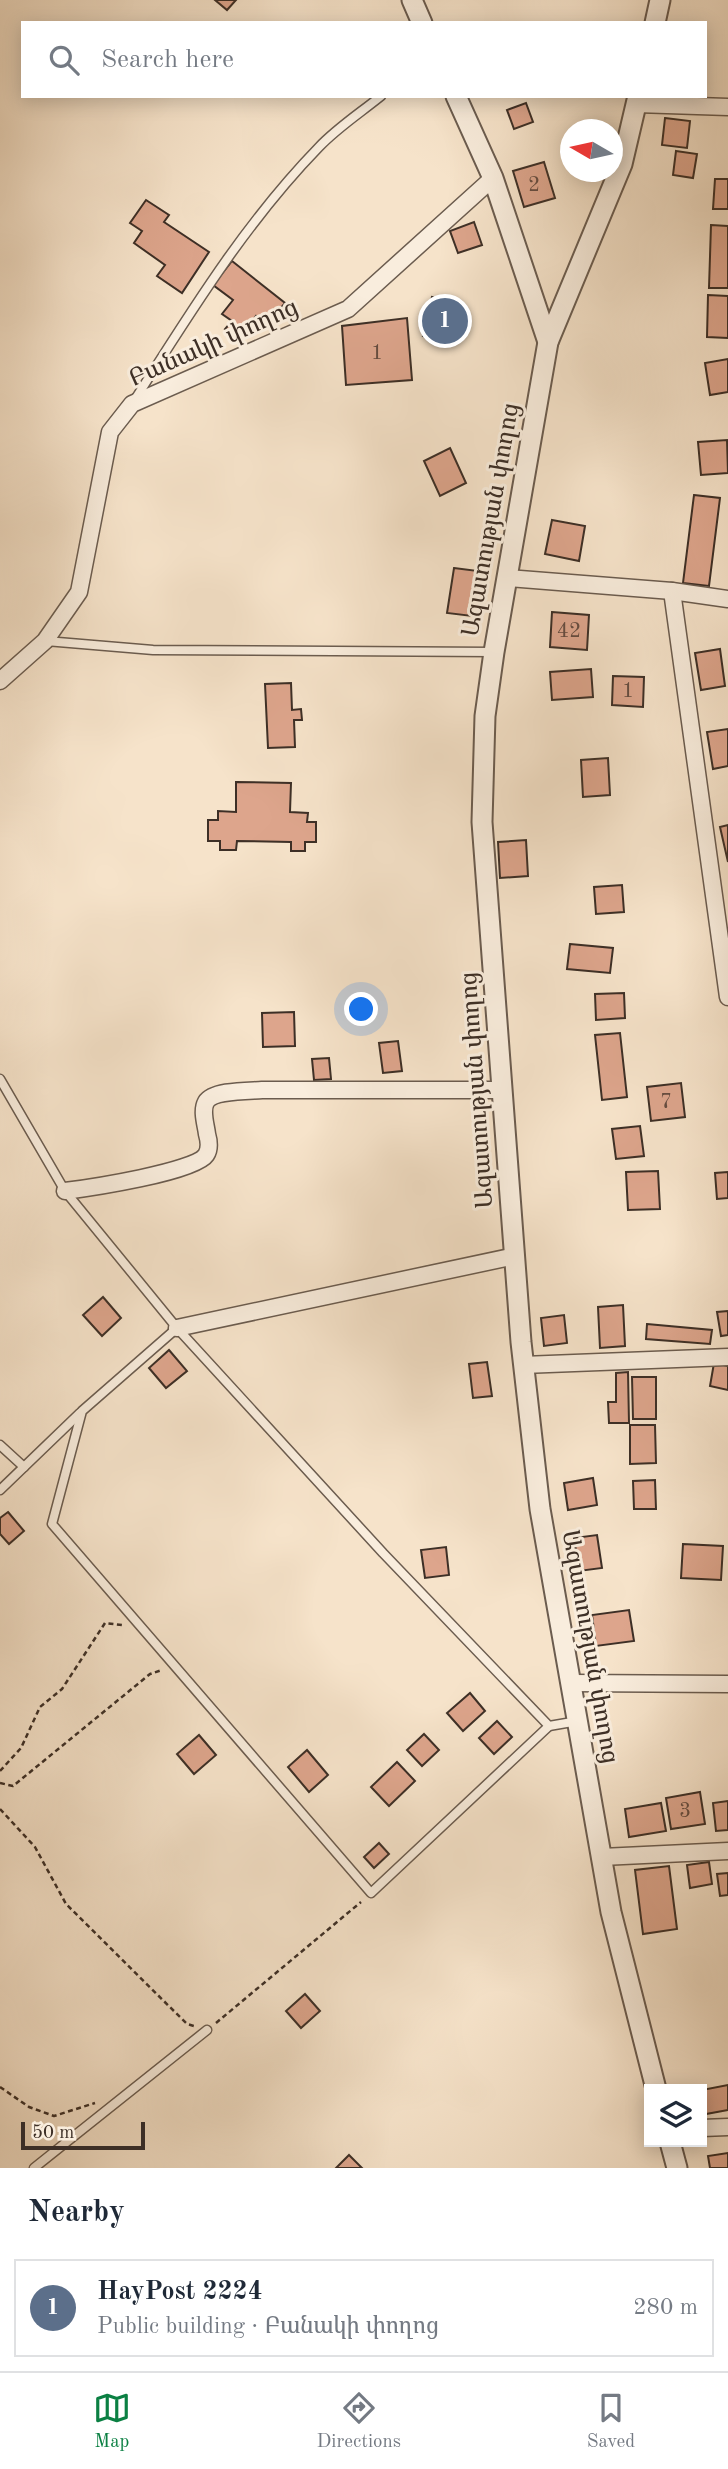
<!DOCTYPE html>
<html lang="en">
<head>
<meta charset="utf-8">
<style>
	:root { --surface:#fff; --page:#f6f6f7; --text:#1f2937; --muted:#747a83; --line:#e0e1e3; --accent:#0b8043 }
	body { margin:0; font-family:"Old Standard TT","Noto Serif Armenian",serif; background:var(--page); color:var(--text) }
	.controls { position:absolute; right:21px; bottom:21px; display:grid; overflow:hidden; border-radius:0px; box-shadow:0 4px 18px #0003 }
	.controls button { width:63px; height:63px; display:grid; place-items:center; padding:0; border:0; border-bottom:2px solid var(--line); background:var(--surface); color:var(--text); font:35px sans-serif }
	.compass { position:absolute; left:560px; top:119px; width:63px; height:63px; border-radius:50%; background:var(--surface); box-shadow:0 4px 18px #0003; rotate:279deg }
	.scale { position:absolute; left:21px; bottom:18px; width:124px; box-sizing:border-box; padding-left:7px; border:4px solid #3d2f26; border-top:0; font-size:19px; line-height:24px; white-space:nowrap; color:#3d2f26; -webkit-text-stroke:5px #f9eddd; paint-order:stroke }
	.you { position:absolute; left:362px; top:1010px; width:24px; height:24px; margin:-18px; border:5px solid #fff; border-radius:50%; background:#1a73e8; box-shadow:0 0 0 10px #1a73e833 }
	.badge { display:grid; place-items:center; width:46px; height:46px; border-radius:50%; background:var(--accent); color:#fff; font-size:23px; font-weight:700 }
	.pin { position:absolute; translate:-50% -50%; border:4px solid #fff; box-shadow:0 2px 7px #0006 }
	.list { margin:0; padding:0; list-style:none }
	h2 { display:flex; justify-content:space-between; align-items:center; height:91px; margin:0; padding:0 28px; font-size:30px }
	h2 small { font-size:23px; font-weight:400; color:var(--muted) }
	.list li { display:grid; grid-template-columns:46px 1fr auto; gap:21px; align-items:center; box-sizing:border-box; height:98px; margin:0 14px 14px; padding:0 14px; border:2px solid var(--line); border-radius:0px }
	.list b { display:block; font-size:26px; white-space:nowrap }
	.list p { margin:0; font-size:23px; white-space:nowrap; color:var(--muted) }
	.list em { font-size:23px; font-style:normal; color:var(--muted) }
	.icon { flex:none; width:38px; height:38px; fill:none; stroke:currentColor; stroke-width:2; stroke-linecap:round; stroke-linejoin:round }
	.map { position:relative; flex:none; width:728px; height:2168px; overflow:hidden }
	.search { position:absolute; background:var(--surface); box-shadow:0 4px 18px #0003; left:21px; right:21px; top:21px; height:77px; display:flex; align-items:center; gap:18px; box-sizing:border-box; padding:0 24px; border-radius:0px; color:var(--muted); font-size:26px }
	.sheet { height:203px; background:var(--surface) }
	nav { display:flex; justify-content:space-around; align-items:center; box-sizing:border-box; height:98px; border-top:2px solid var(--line); background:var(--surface); font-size:19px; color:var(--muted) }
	nav a { display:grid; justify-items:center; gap:4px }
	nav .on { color:var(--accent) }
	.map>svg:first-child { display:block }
	.building { fill:#dda58c; stroke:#3d2f26; stroke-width:2 }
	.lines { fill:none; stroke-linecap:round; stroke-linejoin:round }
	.service-casing { stroke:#6b5c4f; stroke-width:11 }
	.minor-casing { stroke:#6b5c4f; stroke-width:19 }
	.tertiary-casing { stroke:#6b5c4f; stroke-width:23 }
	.path { stroke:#3d2f26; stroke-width:2.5; stroke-dasharray:5 3.5; stroke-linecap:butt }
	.service { stroke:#f9eddd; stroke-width:8 }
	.minor { stroke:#f9eddd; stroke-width:16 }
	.tertiary { stroke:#f9eddd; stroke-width:19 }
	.labels { text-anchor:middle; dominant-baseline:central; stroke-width:6; stroke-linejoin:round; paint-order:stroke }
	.number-label { font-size:21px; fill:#654c40 }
	.street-label { font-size:24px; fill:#3d2f26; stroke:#f9eddd }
</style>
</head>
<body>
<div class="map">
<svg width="728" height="2168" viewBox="0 0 728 2168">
	<rect width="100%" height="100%" fill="#f6e3ca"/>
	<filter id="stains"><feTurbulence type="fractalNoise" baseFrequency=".00286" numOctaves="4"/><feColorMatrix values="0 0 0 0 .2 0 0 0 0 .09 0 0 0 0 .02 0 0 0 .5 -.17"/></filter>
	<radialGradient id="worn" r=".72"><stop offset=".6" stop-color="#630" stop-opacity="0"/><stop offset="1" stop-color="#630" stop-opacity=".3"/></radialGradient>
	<g class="building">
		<path d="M215,0H236L227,10Z"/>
		<path d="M526,103L533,122L514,129L507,110Z"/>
		<path d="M665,118L690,121L687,148L662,145Z"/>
		<path d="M676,151L697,154L693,178L673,175Z"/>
		<path d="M544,162L555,198L524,207L513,171Z"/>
		<path d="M715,179H728V209H713Z"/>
		<path d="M146,200L169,215L164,222L209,252L182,293L157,276L165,265L134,243L142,231L130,223Z"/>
		<path d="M474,222L482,245L458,253L450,231Z"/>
		<path d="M711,225L728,226V288H709Z"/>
		<path d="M232,261L285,303L267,325L256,316L238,339L225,329L232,321L222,314L233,300L213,285Z"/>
		<path d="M708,295L728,296V338L707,337Z"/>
		<path d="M432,297L461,304L452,342L423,336Z"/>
		<path d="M407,318L412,380L346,385L342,326Z"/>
		<path d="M728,359V392L710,395L705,363Z"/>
		<path d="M727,440L728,473L701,475L698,442Z"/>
		<path d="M450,448L466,483L440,496L424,461Z"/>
		<path d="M694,495L720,498L709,586L683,583Z"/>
		<path d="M552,520L585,526L579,561L545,554Z"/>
		<path d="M454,568L478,571L472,616L447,613Z"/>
		<path d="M552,612L589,615L587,650L550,647Z"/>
		<path d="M720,649L725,686L701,690L695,653Z"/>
		<path d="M591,669L593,697L552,700L550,672Z"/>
		<path d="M613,676L644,677L643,707L612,705Z"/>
		<path d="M291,683L292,710L301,709L302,720H294L295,747L268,748L265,684Z"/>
		<path d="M728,729V766L713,769L707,732Z"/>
		<path d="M608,758L610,795L583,797L581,760Z"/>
		<path d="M236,782L291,783L290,812L308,813L307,822H316V842H305V851H291V842L237,841L236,850H220V841H208V820H218V811L236,812Z"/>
		<path d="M728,825V862L720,827Z"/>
		<path d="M526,840L528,876L500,878L498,842Z"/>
		<path d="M622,885L624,912L596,914L594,887Z"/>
		<path d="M570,944L613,948L610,973L567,969Z"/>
		<path d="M624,993L625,1018L596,1020L595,994Z"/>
		<path d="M294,1012L295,1046L263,1047L262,1013Z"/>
		<path d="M620,1033L627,1097L602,1100L595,1035Z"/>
		<path d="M398,1041L402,1071L383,1073L379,1043Z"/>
		<path d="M329,1058L331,1079L314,1080L312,1059Z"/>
		<path d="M681,1083L685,1117L651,1121L647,1087Z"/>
		<path d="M640,1126L644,1156L616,1159L612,1129Z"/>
		<path d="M658,1171L660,1209L628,1210L626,1172Z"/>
		<path d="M728,1172V1198L717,1199L715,1173Z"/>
		<path d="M103,1297L121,1318L102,1336L83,1315Z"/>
		<path d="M623,1305L625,1346L600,1348L598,1307Z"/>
		<path d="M728,1311V1335L721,1336L717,1312Z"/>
		<path d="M564,1315L567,1343L544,1346L541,1318Z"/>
		<path d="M647,1324L712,1330L710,1344L646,1339Z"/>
		<path d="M169,1350L187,1371L166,1388L149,1368Z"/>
		<path d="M487,1362L492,1396L473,1398L469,1364Z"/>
		<path d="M714,1363L728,1366V1390L710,1386Z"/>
		<path d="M628,1372L629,1423H609L608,1402H616V1373Z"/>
		<path d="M632,1377H656V1419H633Z"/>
		<path d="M630,1425H655L656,1463L630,1464Z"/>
		<path d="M593,1478L597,1505L568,1510L564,1483Z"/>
		<path d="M655,1480L656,1509H634L633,1481Z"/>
		<path d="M8,1512L24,1531L9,1544L0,1534V1518Z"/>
		<path d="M597,1535L602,1568L579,1571L574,1538Z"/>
		<path d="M683,1544L723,1546L721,1580L681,1578Z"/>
		<path d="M446,1547L449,1575L425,1578L421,1550Z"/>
		<path d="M629,1610L634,1641L596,1646L592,1615Z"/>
		<path d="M470,1693L485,1711L463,1731L447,1713Z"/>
		<path d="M497,1721L512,1737L494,1754L479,1738Z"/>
		<path d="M424,1734L439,1750L422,1766L407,1750Z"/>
		<path d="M199,1735L216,1755L194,1774L177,1754Z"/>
		<path d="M307,1750L328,1775L309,1792L288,1767Z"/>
		<path d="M397,1762L415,1781L389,1806L371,1787Z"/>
		<path d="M700,1792L705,1824L671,1829L666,1798Z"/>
		<path d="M728,1801V1830L716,1831L713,1803Z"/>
		<path d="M661,1803L666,1831L629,1837L625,1809Z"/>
		<path d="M379,1843L389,1854L374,1868L364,1857Z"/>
		<path d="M709,1862L712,1884L690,1888L687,1865Z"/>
		<path d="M669,1866L677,1929L643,1934L635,1870Z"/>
		<path d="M728,1873V1895L720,1896L717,1874Z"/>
		<path d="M305,1994L320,2011L301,2028L286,2011Z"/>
		<path d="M728,2085V2110L706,2114L702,2090Z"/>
		<path d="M728,2153V2168H710L708,2156Z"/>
		<path d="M349,2155L362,2168H336Z"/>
	</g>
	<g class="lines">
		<defs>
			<g id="service">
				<path d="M134,401C190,313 245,223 319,147C337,128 360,113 381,96"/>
				<path d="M46,641L153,650L494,652"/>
				<path d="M0,1079L65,1191L177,1328L383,1553L549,1726L578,1721"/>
				<path d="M177,1328L82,1411L52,1524L371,1893L549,1726"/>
				<path d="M0,1445L24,1467"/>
				<path d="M0,1490L80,1413"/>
				<path d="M34,2168L207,2030"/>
			</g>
			<g id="minor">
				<path d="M636,104L728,107"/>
				<path d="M507,578L672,591L728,599"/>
				<path d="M672,591L728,997"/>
				<path d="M0,681L45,641L79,592L110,432L132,404L348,309L493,178"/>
				<path d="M65,1191C89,1188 195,1172 206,1155C210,1149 209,1141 207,1134C206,1125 201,1111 206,1102C213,1090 250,1091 262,1090H502"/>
				<path d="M177,1328L515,1256"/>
				<path d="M523,1365L728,1357"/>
				<path d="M571,1683L728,1684"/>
				<path d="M602,1857L728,1851"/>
				<path d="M702,2128L728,2127"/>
			</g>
			<g id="tertiary">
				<path d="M412,0L422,23"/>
				<path d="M655,23L660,0"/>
				<path d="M456,96L493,178L548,342"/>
				<path d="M638,96L622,164L548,342L494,652L485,716L482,822L521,1342L540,1509L611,1912L656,2089"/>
				<path d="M670,2142L677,2168"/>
			</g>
		</defs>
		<use href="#service" class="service-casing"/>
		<use href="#minor" class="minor-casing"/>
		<use href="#tertiary" class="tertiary-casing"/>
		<g class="path">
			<path d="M0,1771L21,1748L40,1707L62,1689L105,1623L122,1625"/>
			<path d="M0,1783L13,1786L150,1674L162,1670"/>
			<path d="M0,1809L35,1847L66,1904L187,2024L194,2026"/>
			<path d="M216,2023L361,1902"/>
			<path d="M0,2087L29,2107L54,2116L95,2103"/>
		</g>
		<use href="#service" class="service"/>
		<use href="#minor" class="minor"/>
		<use href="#tertiary" class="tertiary"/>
	</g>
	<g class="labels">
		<g class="number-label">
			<text x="534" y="185">2</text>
			<text x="377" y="353">1</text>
			<text x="569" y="631">42</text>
			<text x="628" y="691">1</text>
			<text x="666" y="1102">7</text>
			<text x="685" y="1811">3</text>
		</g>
		<g class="street-label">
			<text transform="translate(214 344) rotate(-24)">Բանակի փողոց</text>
			<text transform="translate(492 520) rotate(-80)">Ազատության փողոց</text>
			<text transform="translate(478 1090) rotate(-94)">Ազատության փողոց</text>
			<text transform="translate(589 1647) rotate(80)">Ազատության փողոց</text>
		</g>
	</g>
	<rect width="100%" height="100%" filter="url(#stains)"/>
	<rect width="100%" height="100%" fill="url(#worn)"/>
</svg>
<div class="controls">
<button><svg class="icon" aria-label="layers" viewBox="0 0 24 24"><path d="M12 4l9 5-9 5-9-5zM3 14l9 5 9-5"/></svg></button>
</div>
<svg class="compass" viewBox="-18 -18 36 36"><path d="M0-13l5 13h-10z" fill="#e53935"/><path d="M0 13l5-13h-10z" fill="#747a83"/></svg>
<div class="scale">50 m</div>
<div class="you"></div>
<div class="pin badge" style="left:445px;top:321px;background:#5c6f8a">1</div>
<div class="search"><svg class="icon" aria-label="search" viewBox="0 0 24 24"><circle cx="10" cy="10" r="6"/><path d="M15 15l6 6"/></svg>Search here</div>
</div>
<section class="sheet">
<h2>Nearby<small></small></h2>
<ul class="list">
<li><span class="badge" style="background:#5c6f8a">1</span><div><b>HayPost 2224</b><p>Public building · Բանակի փողոց</p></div><em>280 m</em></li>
</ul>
</section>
<nav>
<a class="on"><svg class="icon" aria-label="map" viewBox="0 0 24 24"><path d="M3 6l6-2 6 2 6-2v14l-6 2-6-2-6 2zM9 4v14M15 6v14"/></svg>Map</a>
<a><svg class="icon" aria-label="directions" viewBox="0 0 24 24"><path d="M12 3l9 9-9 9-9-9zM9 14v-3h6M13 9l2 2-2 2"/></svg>Directions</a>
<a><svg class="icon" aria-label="saved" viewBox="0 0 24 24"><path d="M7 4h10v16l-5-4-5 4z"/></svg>Saved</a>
</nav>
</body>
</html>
